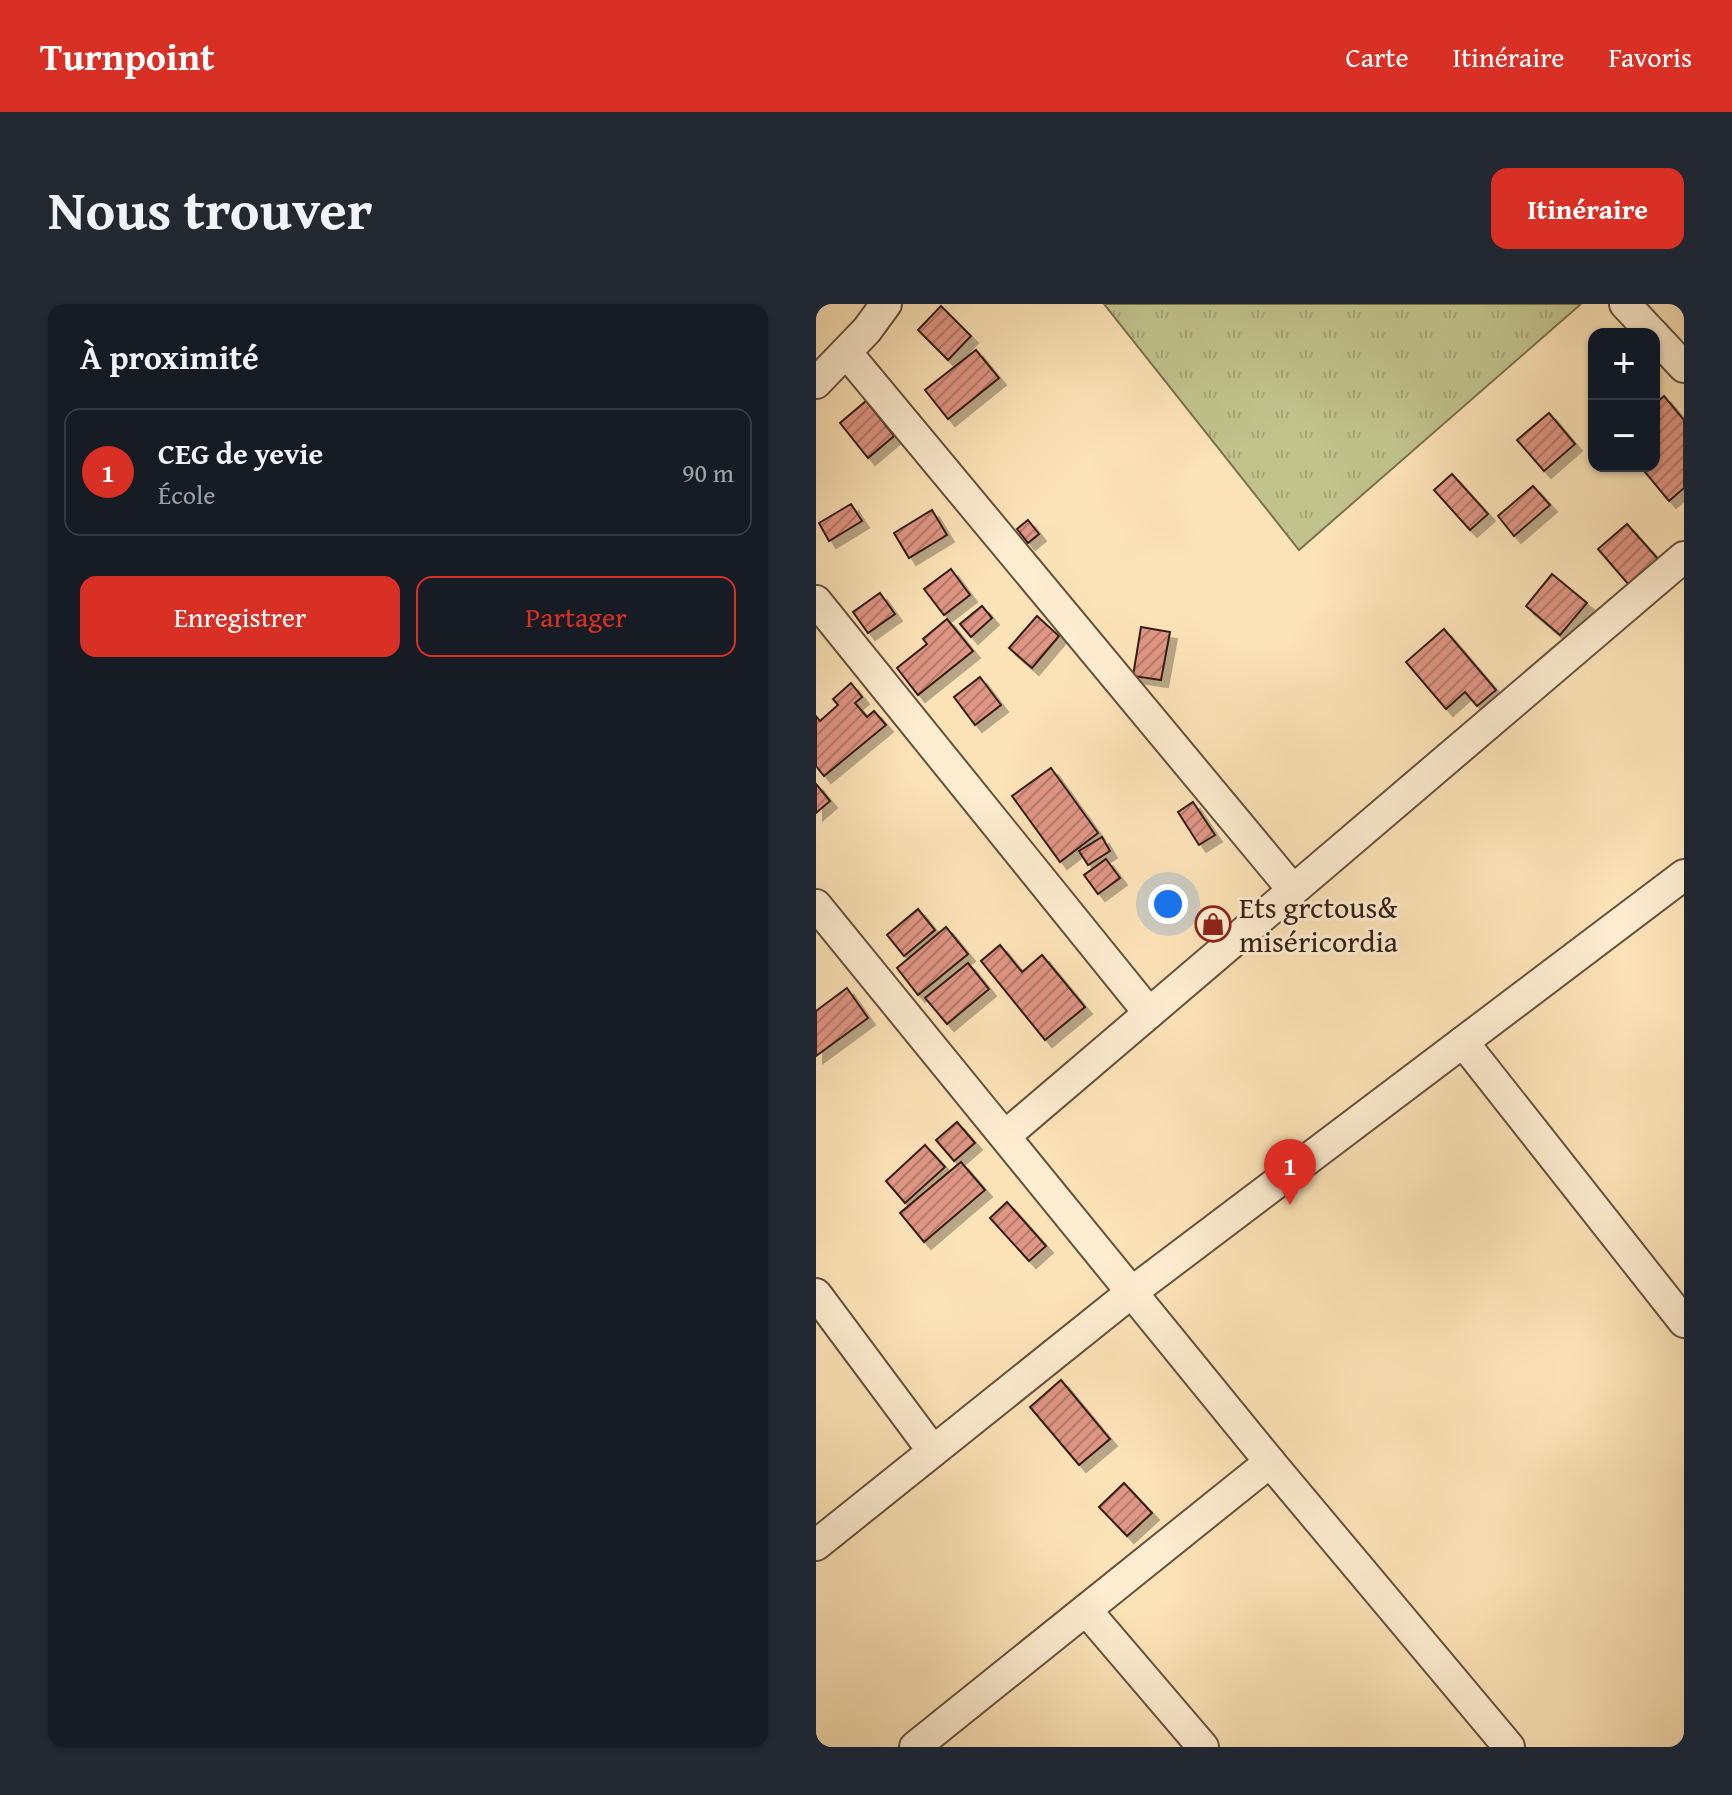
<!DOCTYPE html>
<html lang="fr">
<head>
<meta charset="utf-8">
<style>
	:root { --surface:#171b24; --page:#242831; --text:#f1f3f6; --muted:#9ea1a6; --line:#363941; --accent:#d93025 }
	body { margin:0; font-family:"Gentium Book Plus",serif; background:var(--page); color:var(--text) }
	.controls { position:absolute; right:24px; top:24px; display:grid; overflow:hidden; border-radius:16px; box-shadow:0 2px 6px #0004 }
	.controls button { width:72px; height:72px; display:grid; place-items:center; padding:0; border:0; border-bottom:2px solid var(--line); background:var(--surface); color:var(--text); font:40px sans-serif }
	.you { position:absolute; left:352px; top:600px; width:28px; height:28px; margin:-20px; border:6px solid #fff; border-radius:50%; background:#1a73e8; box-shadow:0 0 0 12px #1a73e833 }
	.badge { display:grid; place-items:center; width:52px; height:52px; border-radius:50%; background:var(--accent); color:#fff; font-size:26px; font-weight:700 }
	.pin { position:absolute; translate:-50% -66px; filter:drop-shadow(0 2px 4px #0008) }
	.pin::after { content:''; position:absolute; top:42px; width:28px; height:24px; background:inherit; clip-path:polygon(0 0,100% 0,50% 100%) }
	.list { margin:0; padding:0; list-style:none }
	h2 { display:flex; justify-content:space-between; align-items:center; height:104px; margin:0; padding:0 32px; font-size:34px }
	h2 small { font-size:26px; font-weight:400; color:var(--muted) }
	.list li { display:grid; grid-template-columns:52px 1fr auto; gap:24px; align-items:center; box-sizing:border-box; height:128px; margin:0 16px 16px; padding:0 16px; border:2px solid var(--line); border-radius:16px }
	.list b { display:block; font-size:30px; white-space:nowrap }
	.list p { margin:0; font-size:26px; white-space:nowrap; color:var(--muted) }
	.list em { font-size:26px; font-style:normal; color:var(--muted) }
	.actions { display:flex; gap:16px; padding:24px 32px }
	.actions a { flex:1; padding:18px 0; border:2px solid var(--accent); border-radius:16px; text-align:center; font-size:28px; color:var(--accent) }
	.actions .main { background:var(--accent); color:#fff }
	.map { position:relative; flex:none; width:868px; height:1443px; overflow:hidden; border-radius:16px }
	header { display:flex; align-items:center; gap:48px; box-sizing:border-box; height:112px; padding:0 40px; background:var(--accent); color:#fff }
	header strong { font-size:38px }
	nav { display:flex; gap:44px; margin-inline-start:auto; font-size:28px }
	.intro { display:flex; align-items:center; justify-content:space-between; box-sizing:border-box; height:192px; padding:0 48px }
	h1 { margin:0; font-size:56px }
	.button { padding:20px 36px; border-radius:16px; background:var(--accent); color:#fff; font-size:28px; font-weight:700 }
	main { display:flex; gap:48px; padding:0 48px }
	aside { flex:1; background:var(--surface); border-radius:16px; box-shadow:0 2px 6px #0004 }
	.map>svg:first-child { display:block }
	.park { fill:url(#park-tufts); stroke:#7c7150; stroke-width:2 }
	.building { fill:url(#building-hatch); stroke:#361f14; stroke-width:2; filter:url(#shadow) }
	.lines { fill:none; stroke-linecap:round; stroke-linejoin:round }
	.street-casing { stroke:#68503d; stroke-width:34 }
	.street { stroke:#fdedd0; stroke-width:30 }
	.labels { text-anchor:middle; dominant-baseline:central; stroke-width:6; stroke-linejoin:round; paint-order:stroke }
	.poi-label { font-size:30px; fill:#361f14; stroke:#fdedd0; text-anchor:start }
</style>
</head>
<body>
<header>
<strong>Turnpoint</strong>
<nav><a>Carte</a><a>Itinéraire</a><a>Favoris</a></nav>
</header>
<div class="intro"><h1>Nous trouver</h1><a class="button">Itinéraire</a></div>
<main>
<aside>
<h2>À proximité<small></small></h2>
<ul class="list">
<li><span class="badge">1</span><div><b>CEG de yevie</b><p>École</p></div><em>90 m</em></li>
</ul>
<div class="actions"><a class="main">Enregistrer</a><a>Partager</a></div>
</aside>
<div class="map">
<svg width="868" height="1443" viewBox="0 0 868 1443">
	<defs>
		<pattern id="park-tufts" width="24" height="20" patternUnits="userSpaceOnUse" patternTransform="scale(2)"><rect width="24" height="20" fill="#c1c38d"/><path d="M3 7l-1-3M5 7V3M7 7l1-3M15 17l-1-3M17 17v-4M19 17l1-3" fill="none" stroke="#a6a779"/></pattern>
		<pattern id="building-hatch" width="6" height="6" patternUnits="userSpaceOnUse" patternTransform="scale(2)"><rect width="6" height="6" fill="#e09684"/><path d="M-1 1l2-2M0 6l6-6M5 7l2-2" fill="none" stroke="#b67a6b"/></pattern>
		<filter id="shadow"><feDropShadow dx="7" dy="7" stdDeviation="0" flood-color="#0004"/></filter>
	</defs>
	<rect width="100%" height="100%" fill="#fce3b7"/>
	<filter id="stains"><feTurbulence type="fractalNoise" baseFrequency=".0025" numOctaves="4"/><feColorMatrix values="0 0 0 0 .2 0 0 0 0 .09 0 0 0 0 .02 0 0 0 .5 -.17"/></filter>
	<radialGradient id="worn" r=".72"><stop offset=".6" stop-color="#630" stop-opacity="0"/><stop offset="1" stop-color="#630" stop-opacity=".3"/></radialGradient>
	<path class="park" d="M288,0H765L483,246Z"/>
	<g class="building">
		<path d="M125,2L155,32L132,56L102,26Z"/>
		<path d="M160,46L183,74L132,115L109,86Z"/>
		<path d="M848,92L868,116V184L853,197L824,162H838V101Z"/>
		<path d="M50,97L78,132L52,154L24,119Z"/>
		<path d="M733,109L759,140L728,167L701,136Z"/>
		<path d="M636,170L672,210L654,226L618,186Z"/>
		<path d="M717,182L734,201L698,232L682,212Z"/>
		<path d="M35,200L46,217L13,237L3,219Z"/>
		<path d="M116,206L131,231L93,254L78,229Z"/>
		<path d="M212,216L223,230L212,239L201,225Z"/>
		<path d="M811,220L842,255L813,281L782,245Z"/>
		<path d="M135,265L154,291L128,311L108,285Z"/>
		<path d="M736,270L771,299L744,331L710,302Z"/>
		<path d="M64,289L79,310L52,329L37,308Z"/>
		<path d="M166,302L176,314L155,333L144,320Z"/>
		<path d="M221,312L243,332L216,364L193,344Z"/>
		<path d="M131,315L157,347L102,391L81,364L111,340L107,335Z"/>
		<path d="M325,323L354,328L345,376L317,372Z"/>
		<path d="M628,325L680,386L661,402L649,388L630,405L590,358Z"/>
		<path d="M164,373L185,401L159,421L138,393Z"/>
		<path d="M35,379L46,393L39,399L51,413L58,407L70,421L8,472L0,462V412L4,417L22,401L17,395Z"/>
		<path d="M235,464L282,529L244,558L196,492Z"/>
		<path d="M0,480L14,497L0,509Z"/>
		<path d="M377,498L399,531L383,541L362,508Z"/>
		<path d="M286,533L294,547L272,561L263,547Z"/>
		<path d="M290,555L304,574L282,590L268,571Z"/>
		<path d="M102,605L119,626L88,652L71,631Z"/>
		<path d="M130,623L152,650L102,691L81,664Z"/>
		<path d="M184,641L206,668L226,651L269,703L229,736L165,657Z"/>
		<path d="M152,659L173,685L131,720L109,694Z"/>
		<path d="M31,684L52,714L0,752V707Z"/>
		<path d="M141,818L159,839L138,857L120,836Z"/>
		<path d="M109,841L129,863L89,899L70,877Z"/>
		<path d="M145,858L169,886L108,938L84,909Z"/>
		<path d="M191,898L230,942L213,957L174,914Z"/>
		<path d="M245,1076L294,1135L263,1161L214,1103Z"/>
		<path d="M308,1179L336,1209L311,1232L283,1203Z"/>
	</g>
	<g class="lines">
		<defs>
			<g id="street">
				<path d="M809,0L837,30"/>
				<path d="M838,31L868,63"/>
				<path d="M30,48L477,586"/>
				<path d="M0,79L51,26L70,0"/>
				<path d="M0,297L333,709"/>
				<path d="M0,601L454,1158L693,1443"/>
				<path d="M647,738L868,1018"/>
				<path d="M189,832L868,253"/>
				<path d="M0,990L117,1147"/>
				<path d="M0,1241L316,988L868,571"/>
				<path d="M270,1306L387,1443"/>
				<path d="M99,1443L454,1158"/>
			</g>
		</defs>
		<use href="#street" class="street-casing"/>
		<use href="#street" class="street"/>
	</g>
	<defs>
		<symbol id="shop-ring" viewBox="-11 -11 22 22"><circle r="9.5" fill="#fdedd0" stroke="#8f2418" stroke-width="1.5"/><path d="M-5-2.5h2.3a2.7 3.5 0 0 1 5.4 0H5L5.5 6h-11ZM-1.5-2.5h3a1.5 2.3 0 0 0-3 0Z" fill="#8f2418"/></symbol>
	</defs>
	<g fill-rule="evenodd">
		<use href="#shop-ring" x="377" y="600" width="40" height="40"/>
	</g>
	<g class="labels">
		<g class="poi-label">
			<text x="423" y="603">Ets grctous&amp;<tspan x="423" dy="34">miséricordia</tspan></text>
		</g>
	</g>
	<rect width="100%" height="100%" filter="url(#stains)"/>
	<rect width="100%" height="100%" fill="url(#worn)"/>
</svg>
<div class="controls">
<button>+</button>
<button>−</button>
</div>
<div class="you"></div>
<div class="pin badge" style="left:474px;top:901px">1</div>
</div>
</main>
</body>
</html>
